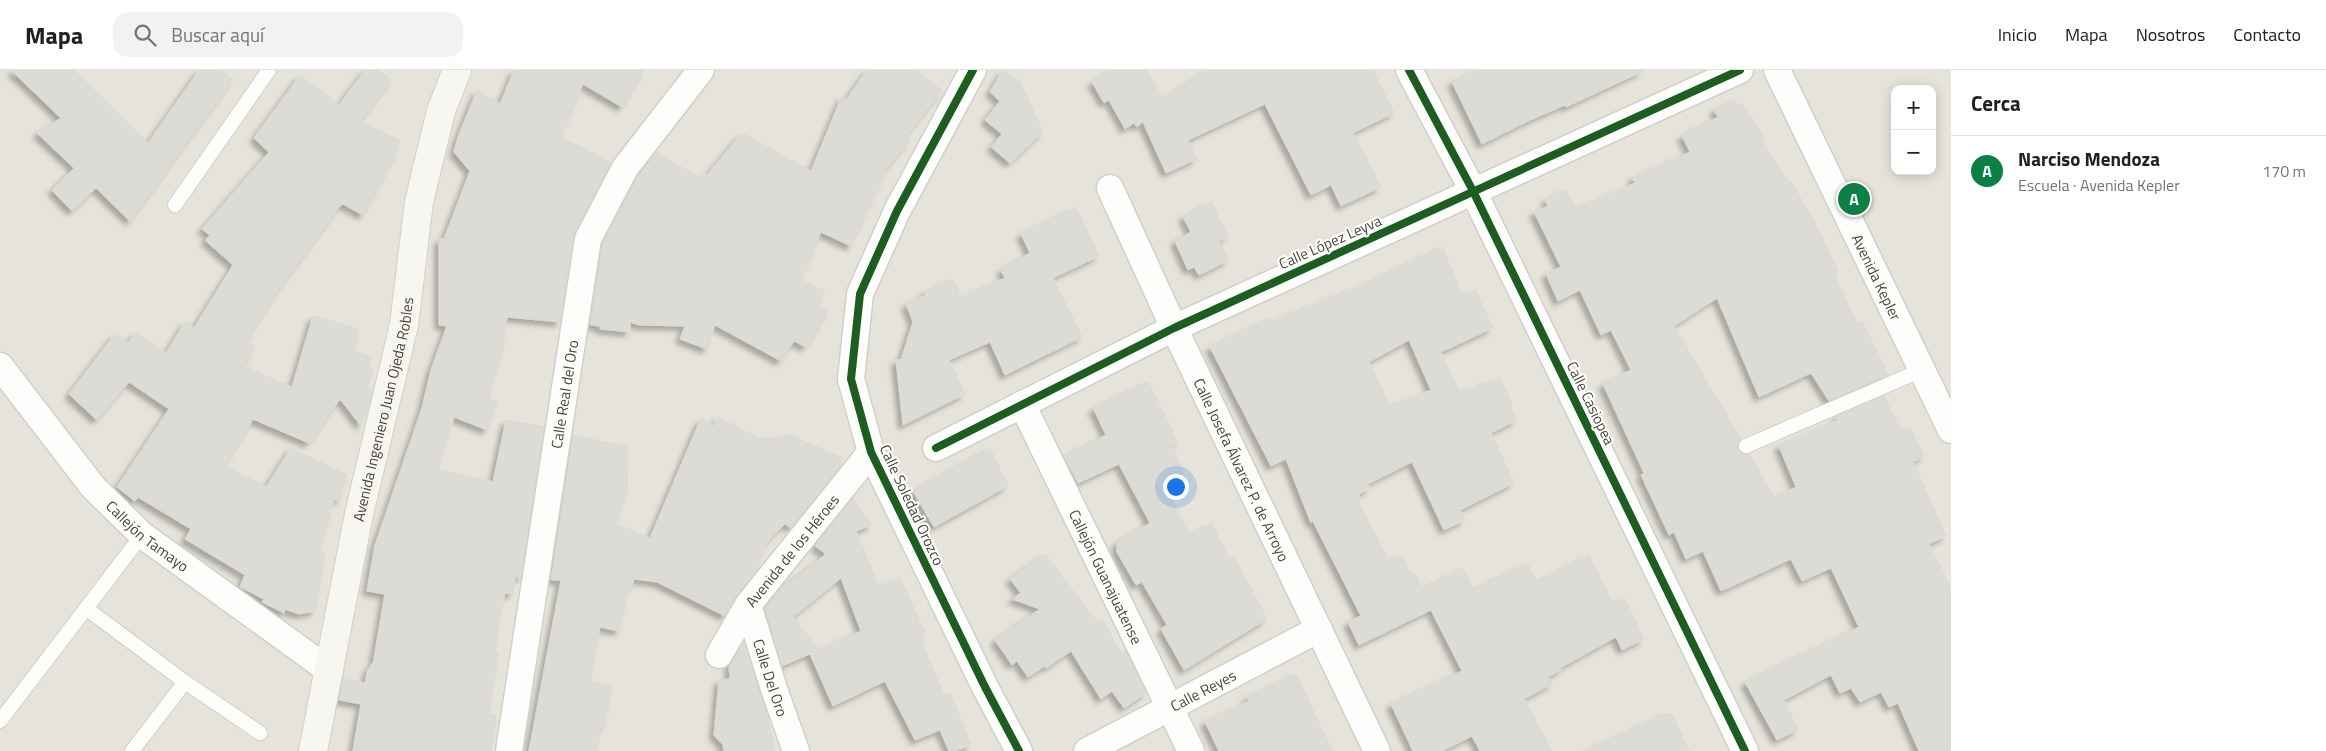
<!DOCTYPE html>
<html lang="es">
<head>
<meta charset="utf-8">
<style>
	:root { --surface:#fff; --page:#f2f2f2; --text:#202124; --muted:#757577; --line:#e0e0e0; --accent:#0b8043 }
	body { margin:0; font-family:"Titillium Web",sans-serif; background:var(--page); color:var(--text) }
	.controls { position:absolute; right:15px; top:15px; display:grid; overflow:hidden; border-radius:10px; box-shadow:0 2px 12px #0003 }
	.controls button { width:45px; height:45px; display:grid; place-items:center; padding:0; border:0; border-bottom:1px solid var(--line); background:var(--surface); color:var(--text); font:25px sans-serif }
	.you { position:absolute; left:1175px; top:416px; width:18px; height:18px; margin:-12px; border:4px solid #fff; border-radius:50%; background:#1a73e8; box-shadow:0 0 0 8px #1a73e833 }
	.badge { display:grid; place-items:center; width:32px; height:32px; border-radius:50%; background:var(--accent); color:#fff; font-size:16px; font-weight:700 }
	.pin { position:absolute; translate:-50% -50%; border:2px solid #fff; box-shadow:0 1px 5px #0006 }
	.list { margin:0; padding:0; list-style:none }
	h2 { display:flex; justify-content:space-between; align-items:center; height:65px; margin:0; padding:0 20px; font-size:21px }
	h2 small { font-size:16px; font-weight:400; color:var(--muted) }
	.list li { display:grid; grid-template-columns:32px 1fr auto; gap:15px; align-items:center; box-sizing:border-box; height:70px; padding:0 20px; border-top:1px solid var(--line) }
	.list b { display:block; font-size:19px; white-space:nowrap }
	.list p { margin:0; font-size:16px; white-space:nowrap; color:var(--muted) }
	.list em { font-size:16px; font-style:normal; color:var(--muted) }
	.icon { flex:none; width:28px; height:28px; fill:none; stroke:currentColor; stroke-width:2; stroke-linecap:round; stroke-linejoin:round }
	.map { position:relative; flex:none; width:1951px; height:681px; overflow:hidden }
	header { display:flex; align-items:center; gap:30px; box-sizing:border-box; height:70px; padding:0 25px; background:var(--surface); border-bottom:1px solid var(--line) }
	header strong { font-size:24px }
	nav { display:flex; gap:28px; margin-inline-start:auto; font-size:18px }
	.search { width:350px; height:45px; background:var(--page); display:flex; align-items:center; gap:12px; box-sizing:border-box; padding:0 18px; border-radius:15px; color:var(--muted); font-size:19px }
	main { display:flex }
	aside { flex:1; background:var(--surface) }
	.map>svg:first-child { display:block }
	.residential { fill:#e6e4da; fill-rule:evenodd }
	.building { fill:#dcdbd5; stroke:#dad9d3; fill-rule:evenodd; filter:url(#shadow) }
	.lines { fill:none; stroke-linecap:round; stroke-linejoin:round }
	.service-casing { stroke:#d0d0ca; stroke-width:16 }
	.minor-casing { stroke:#d0d0ca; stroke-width:29 }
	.secondary-casing { stroke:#d1d0c4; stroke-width:30 }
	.service { stroke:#fdfdfc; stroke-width:14 }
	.minor { stroke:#fdfdfc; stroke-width:26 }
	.secondary { stroke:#f7f6f0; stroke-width:28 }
	.cycleway-casing { stroke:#fff; stroke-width:11 }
	.cycleway { stroke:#1b5e20; stroke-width:8 }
	.labels { text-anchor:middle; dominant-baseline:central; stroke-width:4; stroke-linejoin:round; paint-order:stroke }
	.street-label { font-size:15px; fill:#494538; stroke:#fff }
</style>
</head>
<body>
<header>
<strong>Mapa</strong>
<div class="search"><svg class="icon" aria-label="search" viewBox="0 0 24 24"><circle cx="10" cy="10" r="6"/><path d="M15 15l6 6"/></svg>Buscar aquí</div>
<nav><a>Inicio</a><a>Mapa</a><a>Nosotros</a><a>Contacto</a></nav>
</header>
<main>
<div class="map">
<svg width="1951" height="681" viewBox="0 0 1951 681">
	<defs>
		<filter id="shadow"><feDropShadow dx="-4.5" dy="4.5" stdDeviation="2.5" flood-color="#0004"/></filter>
	</defs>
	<rect width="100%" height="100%" fill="#f2f2ed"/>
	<path class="residential" d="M0,0H1951V681H0ZM1895,19H1932V101H1895Z"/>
	<g class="building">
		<path d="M11,0H74L148,73L199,0H220L233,9L130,151L96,118L72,141L52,120L74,98L37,63L61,48Z"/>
		<path d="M365,0H378L391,10L359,52L400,70L396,83L363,145L343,134L340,136L277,221L246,272L255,277L243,296L292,317L313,246L359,259L354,281L371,287L368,297L373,298L367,317L373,319L361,356L340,329L309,373L253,349L225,396L266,417L291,378L347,405L339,430L334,429L319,483L325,484L315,541L299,544L285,539L284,543L262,532L264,529L240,517L245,505L185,469L191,459L138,427L135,431L117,417L169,339L129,312L97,350L69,324L115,264L128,273L136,262L166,283L185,252L194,258L233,195L205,170L210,165L202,159L269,82L254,68L300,5L339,35Z"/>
		<path d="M514,0H644L622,37L583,14L561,67L611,93L573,166L560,252L507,247L502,283L488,329L497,332L487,360L454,347L437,399L493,412L506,350L544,357L521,508L515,507L513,524L505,523L502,536H501L495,583L498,584L489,643L496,645L491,681H353L361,634L339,630L343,609L365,613L368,598L370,599L371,594H373L385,524L367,521L375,475L422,338L431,300L447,256L439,255V169H444L470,101L454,82L458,67L477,20L500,34Z"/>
		<path d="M867,0H917L942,21L909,62L911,64L906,71L908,73L887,98L851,176L821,162L801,210L825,221L817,236L828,241L806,277L794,271L781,291L715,255L707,279L680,269L685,256L639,255L630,252V262L600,259V256L590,255L602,174L638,106L656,83L699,107L703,103L707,105L742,63L811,101L842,26L846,30Z"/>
		<path d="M1003,0L1020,12L1043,62L1010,93L991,77L1002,64L985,50L1000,31L990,22Z"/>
		<path d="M1112,0H1146L1163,29L1209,0H1373L1394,43L1353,63L1381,117L1341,136L1331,115L1311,125L1265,34L1188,70L1197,89L1166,103L1143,52L1137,57L1134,53L1125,59L1109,30L1104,33L1092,12Z"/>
		<path d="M1476,0H1645L1566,37L1565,35L1528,51L1482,74L1452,12Z"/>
		<path d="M1735,30L1739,37L1743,34L1765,68L1762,70L1789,113L1791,112L1814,151L1838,202L1834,204L1857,254L1862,251L1888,305L1829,331L1811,303L1759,327L1717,228L1674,256L1741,369L1737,375L1738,380L1745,385L1749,384L1775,428L1796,417L1779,376L1838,350L1836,347L1884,326L1901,361L1910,357L1924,386L1913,392L1946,466L1929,474L1951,519V681H1919L1898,633L1889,637L1881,622L1860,632L1851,618L1840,623L1831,605L1784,630L1798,660L1777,670L1745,612L1859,557L1831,498L1802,511L1791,489L1721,521L1703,481L1686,489L1674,462L1669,465L1641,405L1644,403L1603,314L1631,300L1611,260L1601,265L1580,220L1558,231L1546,204L1561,197L1534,142L1548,136L1545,130L1566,119L1576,139L1635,113L1632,108L1690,82L1682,66L1718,47L1714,40Z"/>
		<path d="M1211,132L1228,166L1219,171L1229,190L1199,205L1194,197L1188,200L1175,171L1191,162L1183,147Z"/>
		<path d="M1076,137L1099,186L1053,208L1082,267L1005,305L990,272L949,290L965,324L903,355L896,290H901L913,252L906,234L926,225L924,222L952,209L962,227L1005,208L1001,200L1030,183L1021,164Z"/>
		<path d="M1442,177L1463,226L1475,220L1493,258L1441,282L1459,322L1469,318L1470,321L1489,311L1490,313L1500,309L1512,334L1510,335L1517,350L1491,363L1514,413L1460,440L1465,450L1444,460L1412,392L1368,414L1370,419L1359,424L1360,428L1357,429L1388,489L1395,486L1397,489L1402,487L1408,500L1415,503L1422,519L1463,498L1473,519L1528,494L1537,512L1589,485L1613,534L1624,528L1644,569L1622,580L1616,567L1560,598L1561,600L1548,607L1552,614L1524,629L1552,681H1480L1472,666L1442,681H1413L1391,634L1462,601L1431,540L1359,575L1348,552L1361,546L1313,451L1311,453L1286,389L1271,396L1210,277L1271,248L1273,251L1372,211ZM1409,270L1431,320L1390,336L1369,292Z"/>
		<path d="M1148,312L1178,373L1171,376L1184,402L1164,412L1189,465L1212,454L1230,490L1234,487L1267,549L1184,600L1161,559L1167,555L1142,512L1136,515L1117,482V472L1150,453L1119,394L1078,413L1064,386L1106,365L1093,338Z"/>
		<path d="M718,347L758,368H785L787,364L843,388L838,399L791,458L785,454L768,471L752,506L736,526L725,546L657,512L634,509L632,517H629L619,561L600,557L590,611L612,616L604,658H600L597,681H529L561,510H551L573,365L628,377L627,423L616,454L650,468L701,348L713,356Z"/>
		<path d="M990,378L1008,416L934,457L913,421Z"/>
		<path d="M853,428L872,455L856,461L878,515L900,508L925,563L919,565L944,626L950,623L971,675L955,681H949L940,660L915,670L885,611L833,636L810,584L861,561L841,508L793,547L819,580L782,596L765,538L780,520L826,484L815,476Z"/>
		<path d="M1045,484L1098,553L1101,548L1122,584L1126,581L1146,623L1124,638L1112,621L1101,629L1071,581L1046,598L1045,596L1028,607L1017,591L1012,595L995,570L1040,539L1012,529L1021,523L1010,509Z"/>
		<path d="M744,572L767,643L775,681H724L723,675L714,665L719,610L730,609L729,595Z"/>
		<path d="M1296,604L1332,681H1219L1205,652L1249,631L1247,627Z"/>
		<path d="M1667,643L1668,645L1672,644L1689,681H1586Z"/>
	</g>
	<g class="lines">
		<defs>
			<g id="service">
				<path d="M175,135L269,0"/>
				<path d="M1746,376L1922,300"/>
				<path d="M87,539L185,612L132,681"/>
				<path d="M185,612L260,663"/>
				<path d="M0,651L142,465"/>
			</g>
			<g id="minor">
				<path d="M973,0L897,141L860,224L851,309L871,382L985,617L1019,681"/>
				<path d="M1409,0L1473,121L1745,681"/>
				<path id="s1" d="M1777,0L1951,360"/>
				<path id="s2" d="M1110,118L1174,258L1377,681"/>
				<path id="s3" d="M0,296L93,417L142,465L330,601"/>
				<path id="s4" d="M1022,334L1191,681"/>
				<path d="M936,378L1174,258L1740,0"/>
				<path id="s5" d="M748,535L774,619L796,681"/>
				<path id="s6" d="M719,585L748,535L871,382"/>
				<path id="s7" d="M509,681L588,169L625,98L701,0"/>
				<path id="s8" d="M1087,681L1319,559"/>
			</g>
			<g id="secondary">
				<path id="s9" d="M313,681L359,444L404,255L419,132L441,41L457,0"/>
			</g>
		</defs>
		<use href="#service" class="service-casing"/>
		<use href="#minor" class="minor-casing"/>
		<use href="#secondary" class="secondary-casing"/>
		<use href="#service" class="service"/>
		<use href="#minor" class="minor"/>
		<use href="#secondary" class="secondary"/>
		<defs>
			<g id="cycleway">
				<path d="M973,0L897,141L860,224L851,309L871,382L985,617L1019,681"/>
				<path d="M1409,0L1473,121L1745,681"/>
				<path d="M936,378L1174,258L1740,0"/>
			</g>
		</defs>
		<use href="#cycleway" class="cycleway-casing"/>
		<use href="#cycleway" class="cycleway"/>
	</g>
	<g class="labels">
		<g class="street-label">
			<text transform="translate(1330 172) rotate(-24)">Calle López Leyva</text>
			<text stroke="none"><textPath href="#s1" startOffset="230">Avenida Kepler</textPath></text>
			<text stroke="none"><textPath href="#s7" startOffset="361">Calle Real del Oro</textPath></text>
			<text transform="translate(1591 333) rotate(64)">Calle Casiopea</text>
			<text stroke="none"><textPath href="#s9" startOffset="349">Avenida Ingeniero Juan Ojeda Robles</textPath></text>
			<text stroke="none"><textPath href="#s2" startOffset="311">Calle Josefa Álvarez P. de Arroyo</textPath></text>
			<text transform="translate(912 435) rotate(65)">Calle Soledad Orozco</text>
			<text stroke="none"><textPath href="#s3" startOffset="226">Callejón Tamayo</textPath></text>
			<text stroke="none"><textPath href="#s6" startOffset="128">Avenida de los Héroes</textPath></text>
			<text stroke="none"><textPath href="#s4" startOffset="192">Callejón Guanajuatense</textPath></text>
			<text stroke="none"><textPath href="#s5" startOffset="76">Calle Del Oro</textPath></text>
			<text stroke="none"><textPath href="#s8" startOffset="131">Calle Reyes</textPath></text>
		</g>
	</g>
</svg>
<div class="controls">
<button>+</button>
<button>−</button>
</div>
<div class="you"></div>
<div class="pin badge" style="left:1854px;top:129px">A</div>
</div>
<aside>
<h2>Cerca<small></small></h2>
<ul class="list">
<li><span class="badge">A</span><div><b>Narciso Mendoza</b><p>Escuela · Avenida Kepler</p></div><em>170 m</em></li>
</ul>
</aside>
</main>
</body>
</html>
